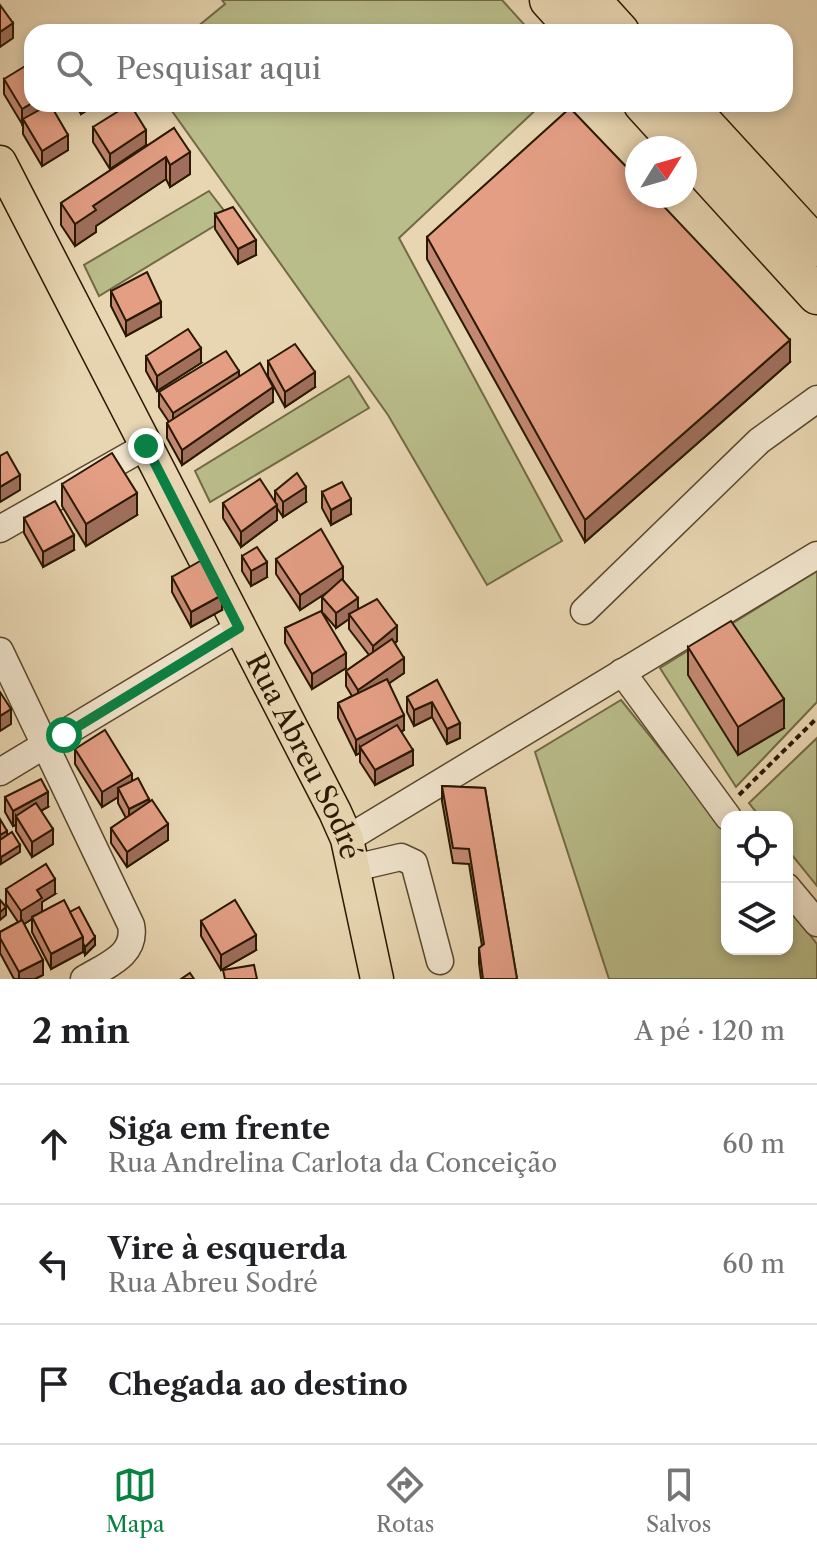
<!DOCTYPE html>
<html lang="pt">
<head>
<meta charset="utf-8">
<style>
	:root { --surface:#fff; --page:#f6f6f6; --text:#202124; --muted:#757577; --line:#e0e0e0; --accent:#0b8043 }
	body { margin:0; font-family:"Libre Caslon Text",serif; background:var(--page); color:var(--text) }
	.controls { position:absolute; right:24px; bottom:24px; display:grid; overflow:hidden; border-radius:16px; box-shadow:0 4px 12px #0003 }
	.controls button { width:72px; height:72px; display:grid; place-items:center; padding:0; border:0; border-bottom:2px solid var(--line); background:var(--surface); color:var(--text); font:40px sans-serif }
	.compass { position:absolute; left:625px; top:136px; width:72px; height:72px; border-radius:50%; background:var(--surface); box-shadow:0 4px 12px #0003; rotate:53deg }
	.stop { position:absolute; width:24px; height:24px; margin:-18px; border:6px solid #0b8043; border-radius:50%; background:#fff }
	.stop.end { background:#0b8043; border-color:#fff; box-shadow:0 2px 8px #0008 }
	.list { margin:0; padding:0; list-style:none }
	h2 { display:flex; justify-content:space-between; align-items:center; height:104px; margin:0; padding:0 32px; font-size:34px }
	h2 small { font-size:26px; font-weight:400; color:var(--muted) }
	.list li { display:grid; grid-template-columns:52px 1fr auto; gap:24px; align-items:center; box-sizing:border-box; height:120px; padding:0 32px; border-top:2px solid var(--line) }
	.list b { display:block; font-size:30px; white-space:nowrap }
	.list p { margin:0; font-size:26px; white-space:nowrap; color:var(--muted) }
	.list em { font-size:26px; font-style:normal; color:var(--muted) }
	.icon { flex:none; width:44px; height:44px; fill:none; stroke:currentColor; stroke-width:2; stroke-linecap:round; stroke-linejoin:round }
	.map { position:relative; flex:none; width:817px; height:979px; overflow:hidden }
	.search { position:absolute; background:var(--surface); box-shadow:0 4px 12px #0003; left:24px; right:24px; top:24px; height:88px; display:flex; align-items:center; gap:20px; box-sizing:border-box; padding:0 28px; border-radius:24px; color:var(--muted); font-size:30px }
	.sheet { height:464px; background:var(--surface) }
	nav { display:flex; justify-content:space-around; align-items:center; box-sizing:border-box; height:112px; border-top:2px solid var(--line); background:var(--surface); font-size:22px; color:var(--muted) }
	nav a { display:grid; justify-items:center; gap:4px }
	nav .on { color:var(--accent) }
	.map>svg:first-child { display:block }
	.green { fill:#b9bd8a; stroke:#726a45; stroke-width:2 }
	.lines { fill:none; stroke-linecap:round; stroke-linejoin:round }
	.minor-casing { stroke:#5a482c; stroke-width:29 }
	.major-casing { stroke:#2a1800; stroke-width:35 }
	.highway-casing { stroke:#2a1800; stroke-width:41 }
	.path { stroke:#2a1800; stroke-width:4; stroke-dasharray:6 4; stroke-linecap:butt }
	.minor { stroke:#f0e4cd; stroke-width:26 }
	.major { stroke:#e8d6b2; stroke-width:32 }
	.highway { stroke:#e8d6b2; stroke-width:38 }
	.wall { fill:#c38872; stroke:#2a1800; stroke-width:2 }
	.shaded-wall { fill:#9f6f5c; stroke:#2a1800; stroke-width:2 }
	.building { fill:#e39e84; stroke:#2a1800; stroke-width:2 }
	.route { stroke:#0b8043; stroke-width:10 }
	.labels { text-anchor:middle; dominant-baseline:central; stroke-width:6; stroke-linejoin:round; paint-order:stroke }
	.street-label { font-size:28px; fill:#2a1800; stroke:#f0e4cd }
</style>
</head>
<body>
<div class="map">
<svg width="817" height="979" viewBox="0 0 817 979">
	<rect width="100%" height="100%" fill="#e8d6b2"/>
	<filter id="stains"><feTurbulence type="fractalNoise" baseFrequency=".0025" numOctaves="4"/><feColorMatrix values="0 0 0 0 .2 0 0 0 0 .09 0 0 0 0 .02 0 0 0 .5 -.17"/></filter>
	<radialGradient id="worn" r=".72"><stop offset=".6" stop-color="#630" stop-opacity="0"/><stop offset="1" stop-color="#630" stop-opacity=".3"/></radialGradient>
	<g class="green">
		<path d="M222,0H502L531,32H191L225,4Z"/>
		<path d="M167,104H542L399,238L562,541L487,585L388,415Z"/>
		<path d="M209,191L229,217L99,296L84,265Z"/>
		<path d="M349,376L369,408L210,502L195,471Z"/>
		<path d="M817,571V702L736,787L660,668Z"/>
		<path d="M621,700L727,832V949H787V906L817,944V979H609L535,752Z"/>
		<path d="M817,738V886L787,849V817H760L749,803Z"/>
	</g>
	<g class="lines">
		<defs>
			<g id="minor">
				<path d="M0,529L146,446"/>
				<path d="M584,611L759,441L817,399"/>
				<path d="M0,651L131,925C137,955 107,965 84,979"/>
				<path d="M622,672L728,817"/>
				<path d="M0,772L239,628"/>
				<path d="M347,839L817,555"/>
				<path d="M354,868L401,857L414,863L440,961"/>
				<path d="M787,887L817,923"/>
			</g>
			<g id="major">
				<path id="s1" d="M0,162L335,812L347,839L377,979"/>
			</g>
			<g id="highway">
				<path d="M549,0L578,32"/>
				<path d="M591,0L620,32"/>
				<path d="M643,104L683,148"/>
				<path d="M686,104L817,247"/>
				<path d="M685,150L817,295"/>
			</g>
		</defs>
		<use href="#minor" class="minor-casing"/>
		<use href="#major" class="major-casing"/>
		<use href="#highway" class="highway-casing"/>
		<path class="path" d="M739,795L817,718"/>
		<use href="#minor" class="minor"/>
		<use href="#major" class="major"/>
		<use href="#highway" class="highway"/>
	</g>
	<g class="wall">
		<path d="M4,79L53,104L51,106L68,150L42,166L23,134V123L22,124L4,94Z"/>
		<path d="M75,104H97L81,114Z"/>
		<path d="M93,127L146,145L110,169L93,142Z"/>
		<path d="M174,128L190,174L170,187L166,179L96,226V232L75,246L61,225V203Z"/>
		<path d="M215,214L256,255L238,264L215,229Z"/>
		<path d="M427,237L790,362L585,542L427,259Z"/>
		<path d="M111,291L161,317L126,336L111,306Z"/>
		<path d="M146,356L201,363L157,391L146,371Z"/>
		<path d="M268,361L315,387L285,407L268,376Z"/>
		<path d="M239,376L273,402L182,465L167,438V423L169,422L159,407V392Z"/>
		<path d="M62,484L137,515L86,546L62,506Z"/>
		<path d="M275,491L306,502L283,517L277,508V520L241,547L223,518V503L275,502Z"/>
		<path d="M322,492L351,514L331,525L322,508Z"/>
		<path d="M24,518L74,550L43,567L24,533Z"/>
		<path d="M242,556L267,577L251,586L242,571Z"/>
		<path d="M276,559L343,580L358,609L397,641L395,643L404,673L389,683L404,730L401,732L413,765L375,785L360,762V753L356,755L338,718V703L352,696L346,686V671L369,655L349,629V619L336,628L323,613L346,668L312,689L285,643V628L322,612V597L326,593L300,610L276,574Z"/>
		<path d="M172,577L222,610L191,627L172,592Z"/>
		<path d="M688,647L784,728L738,755L688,675Z"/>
		<path d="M437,680L460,738L447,744L432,717L414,726L407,712V697Z"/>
		<path d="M75,749L132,781L149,803L168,840L127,867L111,843V828L126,818L118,803V797L102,807L75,764Z"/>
		<path d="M442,786L485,788L517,979H481L479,963V948L482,946L469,864L453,863L442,801Z"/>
		<path d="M5,797L48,807L41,811L53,844L32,857L16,831V825L13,826L5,812Z"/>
		<path d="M6,889L55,894L42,902V912H70L95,945L85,955L83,950V952L51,969L32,932V919L24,924L43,975L35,979H14L0,953V932L18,922L6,904Z"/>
		<path d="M201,921L256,950L221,970L201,936Z"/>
	</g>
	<g class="shaded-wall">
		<path d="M13,23V38L0,47V32Z"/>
		<path d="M32,103V104L53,105L25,122L23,119V123L22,124V109Z"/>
		<path d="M81,104H97L81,114Z"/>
		<path d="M146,130V145L110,169V154Z"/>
		<path d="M68,135V150L42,166V151Z"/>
		<path d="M190,152V174L170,187V165Z"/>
		<path d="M166,157V179L96,226V232L75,246V224L93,206Z"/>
		<path d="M256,240V255L238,264V249Z"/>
		<path d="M161,302V317L126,336V321Z"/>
		<path d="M790,340V362L585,542V520Z"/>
		<path d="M201,348V363L157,391V376Z"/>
		<path d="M239,371V386L173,428V413Z"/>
		<path d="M315,372V387L285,407V392Z"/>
		<path d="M273,387V402L182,465V450Z"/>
		<path d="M20,475V490L0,502V487Z"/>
		<path d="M306,487V502L283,517V502Z"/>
		<path d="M137,493V515L86,546V524Z"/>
		<path d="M351,499V514L331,525V510Z"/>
		<path d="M277,505V520L241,547V532Z"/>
		<path d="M74,535V550L43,567V552Z"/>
		<path d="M267,562V577L251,586V571Z"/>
		<path d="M343,567V582L300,610V595Z"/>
		<path d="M222,595V610L191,627V612Z"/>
		<path d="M358,598V613L349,614V619L336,628V613Z"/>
		<path d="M397,626V641L373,661V646Z"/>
		<path d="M346,653V668L312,689V674Z"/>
		<path d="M404,658V673L358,705V690Z"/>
		<path d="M784,699V728L738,755V727Z"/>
		<path d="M432,702V717L414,726V710Z"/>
		<path d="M11,709V724L0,731V716Z"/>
		<path d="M404,715V730L363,752L360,747V753L356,755V740Z"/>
		<path d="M460,723V738L447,744V729Z"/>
		<path d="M413,750V765L375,785V770Z"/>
		<path d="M132,774V789L118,788V797L102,807V792Z"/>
		<path d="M48,792V807L20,822L16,816V825L13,826V811Z"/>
		<path d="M149,799V814L129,824V809Z"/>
		<path d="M168,824V840L127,867V852Z"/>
		<path d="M53,829V844L32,857V842Z"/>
		<path d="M7,831V839L0,842V835Z"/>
		<path d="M20,845V852L1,864V857Z"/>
		<path d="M55,879V894L42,902V913L32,917V919L21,926V911L37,890Z"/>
		<path d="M6,907V915L0,920V912Z"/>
		<path d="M256,935V950L221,970V955Z"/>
		<path d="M83,937V952L51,969V954Z"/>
		<path d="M95,937V945L85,955V947Z"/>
		<path d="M43,960V975L35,979H19V972Z"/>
	</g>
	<g class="building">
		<path d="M0,5L13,23L0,32Z"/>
		<path d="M32,62V103L22,109L4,79Z"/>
		<path d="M50,104L68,135L42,151L23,119Z"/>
		<path d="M130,104L146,130L110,154L93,127Z"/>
		<path d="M570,108L637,178V196H654L790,340L585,520L427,237Z"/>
		<path d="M174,128L190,152L170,165L166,157L93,206L96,210L75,224L61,203Z"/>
		<path d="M233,207L256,240L238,249L215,214Z"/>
		<path d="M147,272L161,302L126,321L111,291Z"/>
		<path d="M188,329L201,348L157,376L146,356Z"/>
		<path d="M295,344L315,372L285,392L268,361Z"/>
		<path d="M226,351L239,371L173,413L159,392Z"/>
		<path d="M260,363L273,387L182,450L167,423Z"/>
		<path d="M7,452L20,475L0,487V456Z"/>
		<path d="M112,453L137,493L86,524L62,484Z"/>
		<path d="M297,473L306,487L283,502L275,491Z"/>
		<path d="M260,479L277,505L241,532L223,503Z"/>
		<path d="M342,482L351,499L331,510L322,492Z"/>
		<path d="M55,501L74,535L43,552L24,518Z"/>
		<path d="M321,529L343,567L300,595L276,559Z"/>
		<path d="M257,547L267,562L251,571L242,556Z"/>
		<path d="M202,560L222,595L191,612L172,577Z"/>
		<path d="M342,579L358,598L336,613L322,597Z"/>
		<path d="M377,599L397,626L373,646L349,614Z"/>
		<path d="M321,611L346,653L312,674L285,628Z"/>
		<path d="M731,621L784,699L738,727L688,647Z"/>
		<path d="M392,639L404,658L358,690L346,671Z"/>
		<path d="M387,679L404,715L356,740L338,703Z"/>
		<path d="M437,680L460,723L447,729L432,702L414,710L407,697Z"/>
		<path d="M0,692L11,709L0,716Z"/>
		<path d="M397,725L413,750L375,770L360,747Z"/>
		<path d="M105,730L132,774L102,792L75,749Z"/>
		<path d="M138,778L149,799L129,809L118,788Z"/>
		<path d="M41,779L48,792L13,811L5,797Z"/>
		<path d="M442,786L485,788L517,979H483L479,948L484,944L469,849L453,848Z"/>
		<path d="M152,800L168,824L127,852L111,828Z"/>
		<path d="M36,803L53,829L32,842L16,816Z"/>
		<path d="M0,819L7,831L0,835Z"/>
		<path d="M12,832L20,845L1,857L0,855V840Z"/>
		<path d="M46,864L55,879L37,890L42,898L21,911L6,889Z"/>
		<path d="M0,900L6,907L0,912Z"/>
		<path d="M64,900L83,937L51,954L32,917Z"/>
		<path d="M235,900L256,935L221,955L201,921Z"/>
		<path d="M79,907L95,937L85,947L83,943V937L70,912Z"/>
		<path d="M22,920L43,960L19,972L0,938V932Z"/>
		<path d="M254,965L257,979H225L223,970Z"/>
		<path d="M190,973L194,979H181Z"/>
	</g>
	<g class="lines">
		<path class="route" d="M64,735L239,628L146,446"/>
	</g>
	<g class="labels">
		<g class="street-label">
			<text stroke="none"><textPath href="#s1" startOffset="668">Rua Abreu Sodré</textPath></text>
		</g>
	</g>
	<rect width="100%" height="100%" filter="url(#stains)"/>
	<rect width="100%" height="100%" fill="url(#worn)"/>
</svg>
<div class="controls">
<button><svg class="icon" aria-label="locate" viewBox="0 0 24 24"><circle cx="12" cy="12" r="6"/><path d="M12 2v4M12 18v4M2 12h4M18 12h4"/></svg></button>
<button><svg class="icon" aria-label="layers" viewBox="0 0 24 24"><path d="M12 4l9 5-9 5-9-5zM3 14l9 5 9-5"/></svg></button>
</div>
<svg class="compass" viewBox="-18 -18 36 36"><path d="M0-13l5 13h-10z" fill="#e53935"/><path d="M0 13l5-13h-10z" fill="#757577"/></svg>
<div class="stop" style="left:64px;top:735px"></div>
<div class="stop end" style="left:146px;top:446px"></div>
<div class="search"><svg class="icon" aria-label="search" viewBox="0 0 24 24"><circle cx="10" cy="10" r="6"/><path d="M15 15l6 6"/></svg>Pesquisar aqui</div>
</div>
<section class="sheet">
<h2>2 min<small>A pé · 120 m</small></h2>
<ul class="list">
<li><svg class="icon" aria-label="ahead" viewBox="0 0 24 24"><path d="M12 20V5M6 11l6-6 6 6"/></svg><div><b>Siga em frente</b><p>Rua Andrelina Carlota da Conceição</p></div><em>60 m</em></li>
<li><svg class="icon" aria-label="left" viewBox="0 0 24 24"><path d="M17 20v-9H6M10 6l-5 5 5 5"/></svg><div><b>Vire à esquerda</b><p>Rua Abreu Sodré</p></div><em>60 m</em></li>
<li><svg class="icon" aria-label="arrive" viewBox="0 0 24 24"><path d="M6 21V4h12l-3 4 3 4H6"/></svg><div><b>Chegada ao destino</b></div></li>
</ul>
</section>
<nav>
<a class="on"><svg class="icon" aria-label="map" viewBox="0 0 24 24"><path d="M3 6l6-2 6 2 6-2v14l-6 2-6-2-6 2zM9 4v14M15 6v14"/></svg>Mapa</a>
<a><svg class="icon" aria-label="directions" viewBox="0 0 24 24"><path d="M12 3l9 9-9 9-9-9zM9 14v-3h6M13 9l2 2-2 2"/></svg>Rotas</a>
<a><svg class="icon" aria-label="saved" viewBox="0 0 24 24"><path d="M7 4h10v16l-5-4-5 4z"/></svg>Salvos</a>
</nav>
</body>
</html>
